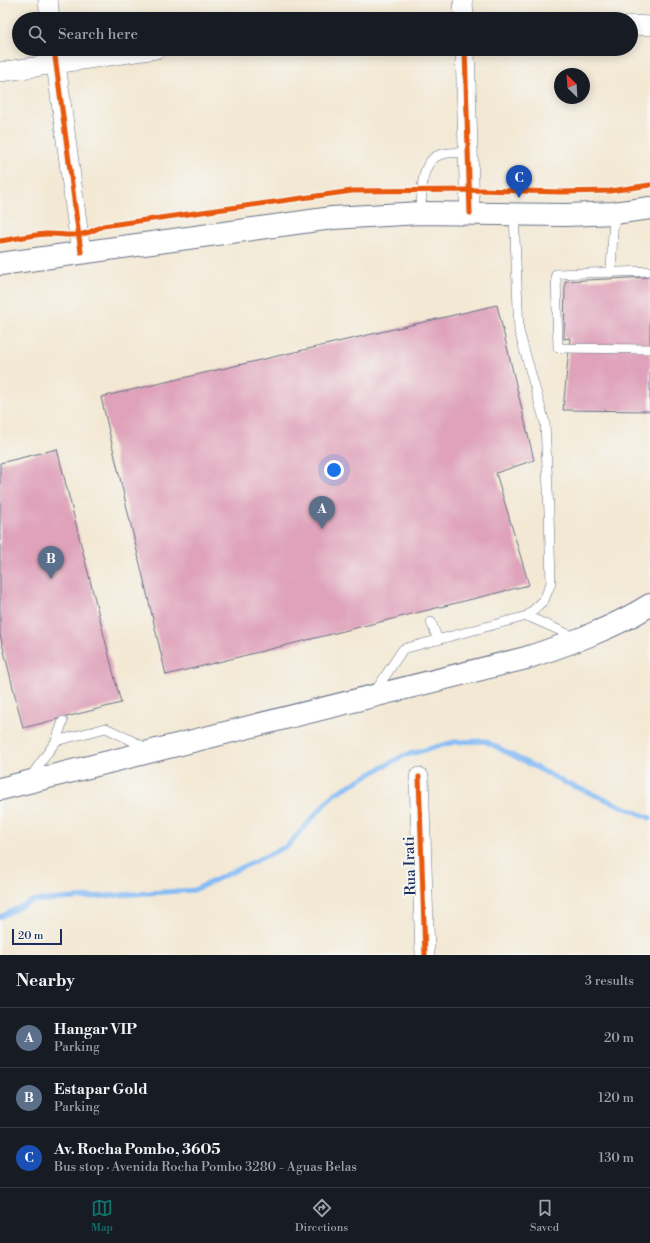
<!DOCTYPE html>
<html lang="en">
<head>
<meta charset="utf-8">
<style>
	:root { --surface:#171b24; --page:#20242c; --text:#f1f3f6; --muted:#9ea1a6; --line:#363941; --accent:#0f766e }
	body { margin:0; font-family:"Libre Bodoni",serif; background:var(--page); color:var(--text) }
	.compass { position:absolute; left:554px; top:68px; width:36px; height:36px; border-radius:50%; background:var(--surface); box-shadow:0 2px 10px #0003; rotate:335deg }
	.scale { position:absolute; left:12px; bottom:10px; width:50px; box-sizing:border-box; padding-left:4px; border:2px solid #1b2f5e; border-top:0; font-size:11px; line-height:14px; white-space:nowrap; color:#1b2f5e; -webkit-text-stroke:3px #f6f6f2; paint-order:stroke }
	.you { position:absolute; left:334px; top:470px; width:14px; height:14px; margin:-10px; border:3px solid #fff; border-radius:50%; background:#1a73e8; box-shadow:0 0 0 6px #1a73e833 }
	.badge { display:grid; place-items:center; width:26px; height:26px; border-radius:50%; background:var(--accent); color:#fff; font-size:13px; font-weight:700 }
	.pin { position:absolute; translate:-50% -33px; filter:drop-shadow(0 1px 2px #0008) }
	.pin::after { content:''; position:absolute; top:21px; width:14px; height:12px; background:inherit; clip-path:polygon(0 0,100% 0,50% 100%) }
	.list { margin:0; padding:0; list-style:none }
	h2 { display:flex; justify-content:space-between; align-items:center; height:52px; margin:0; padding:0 16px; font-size:17px }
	h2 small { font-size:13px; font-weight:400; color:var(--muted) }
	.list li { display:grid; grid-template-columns:26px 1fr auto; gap:12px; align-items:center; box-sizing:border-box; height:60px; padding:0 16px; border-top:1px solid var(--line) }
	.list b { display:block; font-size:15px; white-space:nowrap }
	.list p { margin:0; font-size:13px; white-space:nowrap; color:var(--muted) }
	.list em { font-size:13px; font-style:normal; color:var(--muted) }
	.icon { flex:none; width:22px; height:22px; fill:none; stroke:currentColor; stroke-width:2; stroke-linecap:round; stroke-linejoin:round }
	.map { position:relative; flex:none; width:650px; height:955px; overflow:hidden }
	.search { position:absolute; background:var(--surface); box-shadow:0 2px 10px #0003; left:12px; right:12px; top:12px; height:44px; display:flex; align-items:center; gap:10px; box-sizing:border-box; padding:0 14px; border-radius:22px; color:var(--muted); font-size:15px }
	.sheet { height:232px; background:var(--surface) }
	nav { display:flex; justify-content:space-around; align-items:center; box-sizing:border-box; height:56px; border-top:1px solid var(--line); background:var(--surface); font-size:11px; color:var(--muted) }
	nav a { display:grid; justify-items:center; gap:2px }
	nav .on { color:var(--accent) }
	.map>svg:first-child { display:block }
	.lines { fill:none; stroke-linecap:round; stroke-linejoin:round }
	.stream { stroke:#85bbf5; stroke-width:5 }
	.building { fill:#dfa2ba }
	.lane-casing { stroke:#677087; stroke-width:10 }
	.street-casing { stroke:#677087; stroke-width:20 }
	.secondary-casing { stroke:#677087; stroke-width:24 }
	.lane { stroke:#fff; stroke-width:9 }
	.street { stroke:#fff; stroke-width:19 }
	.secondary { stroke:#fff; stroke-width:22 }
	.cycleway-casing { stroke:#f6f6f2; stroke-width:8 }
	.cycleway { stroke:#e8590c; stroke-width:5 }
	.labels { text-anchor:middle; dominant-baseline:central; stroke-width:4; stroke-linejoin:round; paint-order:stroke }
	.street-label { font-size:15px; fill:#1b2f5e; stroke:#f6f6f2 }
</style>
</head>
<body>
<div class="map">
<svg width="650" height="955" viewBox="0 0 650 955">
	<rect width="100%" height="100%" fill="#f6f6f2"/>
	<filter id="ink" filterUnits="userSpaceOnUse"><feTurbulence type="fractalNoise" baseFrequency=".025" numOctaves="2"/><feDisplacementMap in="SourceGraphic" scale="8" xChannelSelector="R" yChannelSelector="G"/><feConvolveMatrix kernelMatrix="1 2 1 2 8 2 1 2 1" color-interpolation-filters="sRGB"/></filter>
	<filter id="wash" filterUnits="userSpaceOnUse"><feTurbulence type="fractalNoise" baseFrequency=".012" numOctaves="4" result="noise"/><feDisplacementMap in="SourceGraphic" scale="16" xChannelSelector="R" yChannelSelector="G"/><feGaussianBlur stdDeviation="0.9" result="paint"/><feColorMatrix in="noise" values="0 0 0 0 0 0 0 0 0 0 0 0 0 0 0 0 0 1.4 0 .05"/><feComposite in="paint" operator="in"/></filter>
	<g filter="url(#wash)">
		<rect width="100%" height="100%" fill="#f3e8d3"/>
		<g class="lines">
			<path class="stream" d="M0,917L32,901L194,890L287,846L334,794L403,756L454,742L485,741L566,783L650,818"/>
		</g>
		<g id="blocks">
			<g class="building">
				<path d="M650,277V411L563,410L570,338L564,339L565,281Z"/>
				<path d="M497,305L534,460L496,473L529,585L166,675L101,397Z"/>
				<path d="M57,449L121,703L23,728L0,635V463Z"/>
			</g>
		</g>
	</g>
	<g filter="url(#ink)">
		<use href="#blocks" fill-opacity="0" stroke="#677087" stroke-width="1"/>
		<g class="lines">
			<defs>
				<g id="lane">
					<path d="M421,213C422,194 419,158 443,154C451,152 460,153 468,152"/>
					<path d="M514,214L519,331L545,423L549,512L551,583L544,600L527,616"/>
					<path d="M650,271L556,274L558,348L650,349"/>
					<path d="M611,272L614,213"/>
					<path d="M431,622L438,640"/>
					<path d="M374,693L403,649L527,616L577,638"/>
					<path d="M56,741L63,721"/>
					<path d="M29,779L56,741L106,728L149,749"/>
				</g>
				<g id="street">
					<path d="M48,0L50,19"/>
					<path d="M463,0L464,19"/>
					<path d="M631,25L650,26"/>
					<path d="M54,49L81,252"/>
					<path d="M465,49L470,213"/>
					<path d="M0,72L156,49"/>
					<path d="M419,777L425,955"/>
				</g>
				<g id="secondary">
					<path d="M0,264L332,218L421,213L566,215L614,213L650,208"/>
					<path d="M0,789L526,658C568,644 612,629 650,605"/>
				</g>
			</defs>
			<use href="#lane" class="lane-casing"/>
			<use href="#street" class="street-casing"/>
			<use href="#secondary" class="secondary-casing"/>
			<use href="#lane" class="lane"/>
			<use href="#street" class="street"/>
			<use href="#secondary" class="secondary"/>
			<defs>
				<g id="cycleway">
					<path d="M54,49L81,252"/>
					<path d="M465,49L470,213"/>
					<path d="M0,241C15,239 31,235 46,234C60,233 72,238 86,233C92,232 97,228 103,226L352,191L479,190L561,192L610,191L650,185"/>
					<path d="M419,777L425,955"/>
				</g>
			</defs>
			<use href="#cycleway" class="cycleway-casing"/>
			<use href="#cycleway" class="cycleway"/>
		</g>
	</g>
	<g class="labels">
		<g class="street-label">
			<text transform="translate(410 866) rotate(-92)">Rua Irati</text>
		</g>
	</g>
</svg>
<svg class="compass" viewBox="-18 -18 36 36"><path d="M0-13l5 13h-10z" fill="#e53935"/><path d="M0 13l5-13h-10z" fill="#9ea1a6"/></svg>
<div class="scale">20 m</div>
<div class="you"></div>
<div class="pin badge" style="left:322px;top:529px;background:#5c6f8a">A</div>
<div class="pin badge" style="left:51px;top:579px;background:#5c6f8a">B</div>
<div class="pin badge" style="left:519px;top:198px;background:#1a4fb4">C</div>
<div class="search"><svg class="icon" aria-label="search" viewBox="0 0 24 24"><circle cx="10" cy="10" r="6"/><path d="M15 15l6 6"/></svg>Search here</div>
</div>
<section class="sheet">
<h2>Nearby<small>3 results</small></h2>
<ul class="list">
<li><span class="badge" style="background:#5c6f8a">A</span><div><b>Hangar VIP</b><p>Parking</p></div><em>20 m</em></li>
<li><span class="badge" style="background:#5c6f8a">B</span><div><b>Estapar Gold</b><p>Parking</p></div><em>120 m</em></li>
<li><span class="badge" style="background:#1a4fb4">C</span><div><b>Av. Rocha Pombo, 3605</b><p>Bus stop · Avenida Rocha Pombo 3280 - Aguas Belas</p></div><em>130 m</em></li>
</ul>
</section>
<nav>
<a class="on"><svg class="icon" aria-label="map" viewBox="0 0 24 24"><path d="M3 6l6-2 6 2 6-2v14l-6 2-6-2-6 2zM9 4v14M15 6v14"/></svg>Map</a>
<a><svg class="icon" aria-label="directions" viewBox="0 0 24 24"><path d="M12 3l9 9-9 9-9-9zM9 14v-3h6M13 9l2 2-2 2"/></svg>Directions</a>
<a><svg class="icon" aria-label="saved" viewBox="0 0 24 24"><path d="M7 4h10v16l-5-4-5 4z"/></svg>Saved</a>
</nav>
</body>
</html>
